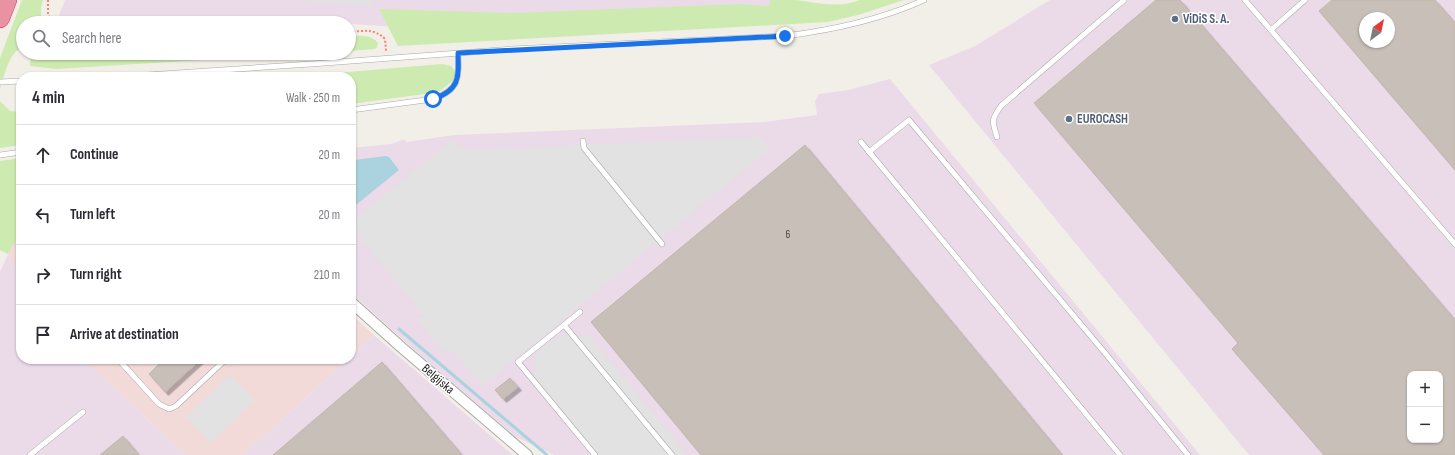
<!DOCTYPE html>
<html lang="en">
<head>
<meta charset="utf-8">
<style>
	:root { --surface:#fff; --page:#f7f7f7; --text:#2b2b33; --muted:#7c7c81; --line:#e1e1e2 }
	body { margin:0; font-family:"Sofia Sans Condensed",sans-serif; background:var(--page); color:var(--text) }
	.controls { position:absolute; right:12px; bottom:12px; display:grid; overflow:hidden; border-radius:8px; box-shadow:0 1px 3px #0004 }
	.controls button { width:36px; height:36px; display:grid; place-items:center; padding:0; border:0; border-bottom:1px solid var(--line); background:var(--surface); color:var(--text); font:20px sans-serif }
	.compass { position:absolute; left:1359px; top:12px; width:36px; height:36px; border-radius:50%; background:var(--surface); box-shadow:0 1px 3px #0004; rotate:33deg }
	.stop { position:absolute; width:12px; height:12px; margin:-9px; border:3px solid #1a73e8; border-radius:50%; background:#fff }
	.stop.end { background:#1a73e8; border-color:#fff; box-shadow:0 1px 4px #0008 }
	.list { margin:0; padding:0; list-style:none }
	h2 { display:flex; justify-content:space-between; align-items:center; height:52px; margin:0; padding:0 16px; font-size:17px }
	h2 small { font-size:13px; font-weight:400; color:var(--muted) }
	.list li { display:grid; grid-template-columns:26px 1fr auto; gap:12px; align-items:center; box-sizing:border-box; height:60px; padding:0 16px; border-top:1px solid var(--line) }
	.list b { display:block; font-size:15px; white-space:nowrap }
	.list em { font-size:13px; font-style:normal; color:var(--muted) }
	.icon { flex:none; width:22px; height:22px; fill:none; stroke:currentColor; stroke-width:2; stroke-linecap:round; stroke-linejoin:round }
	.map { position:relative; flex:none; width:1455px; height:455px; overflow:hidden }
	.search { position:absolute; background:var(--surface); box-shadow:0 1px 3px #0004; left:16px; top:16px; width:340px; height:44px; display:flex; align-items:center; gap:10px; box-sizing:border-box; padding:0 14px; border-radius:22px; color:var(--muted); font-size:15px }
	.panel { position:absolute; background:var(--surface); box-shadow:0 1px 3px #0004; left:16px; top:72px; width:340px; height:292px; border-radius:16px }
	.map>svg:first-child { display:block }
	.commercial { fill:#f2dad9 }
	.industrial { fill:#ebdbe8; fill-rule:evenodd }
	.grass { fill:#cdebb0 }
	.parking { fill:#e2e2e2 }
	.water { fill:#aad3df }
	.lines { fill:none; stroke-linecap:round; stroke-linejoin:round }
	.stream { stroke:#aad3df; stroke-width:3 }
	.building { fill:#c7bfb8; stroke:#c4b6ab; fill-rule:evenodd; filter:url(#shadow) }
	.lane-casing { stroke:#a9a9a9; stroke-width:6 }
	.street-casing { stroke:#a9a9a9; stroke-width:12 }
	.highway-casing { stroke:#dc2a67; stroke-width:20 }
	.path { stroke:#fa8072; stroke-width:2; stroke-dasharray:2 2; stroke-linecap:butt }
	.lane { stroke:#fff; stroke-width:5 }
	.street { stroke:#fff; stroke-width:10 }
	.highway { stroke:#e892a2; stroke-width:19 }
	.route { stroke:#1a73e8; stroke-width:5 }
	.service-dot { fill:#5c6f8a; stroke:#fff; stroke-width:1.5 }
	.labels { text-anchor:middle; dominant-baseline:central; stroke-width:3; stroke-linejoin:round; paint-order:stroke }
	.number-label { font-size:11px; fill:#4b4948 }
	.service-label { font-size:13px; font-weight:bold; fill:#4e5e75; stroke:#fff; text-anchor:start }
	.street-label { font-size:13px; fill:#222; stroke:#fff }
</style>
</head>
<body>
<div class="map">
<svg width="1455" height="455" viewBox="0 0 1455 455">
	<defs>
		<filter id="shadow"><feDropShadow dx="3.5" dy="3.5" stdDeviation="0" flood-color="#0004"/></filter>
	</defs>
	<rect width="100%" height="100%" fill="#f2efe9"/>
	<g class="commercial">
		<path d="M21,232V278L8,254Z"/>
		<path d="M351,314L374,335L351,357Z"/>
		<path d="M85,359H349L243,455H185L92,367Z"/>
	</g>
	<g class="industrial">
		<path d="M65,0H782L779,20L494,33L236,17L67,21L59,15Z"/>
		<path d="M1050,0H1455V455H1249L929,65L975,46ZM1365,18H1389V42H1365ZM1410,374H1440V440H1410Z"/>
		<path d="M890,79L1200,455H554L516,437L437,370L351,293V148L391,144L405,139L406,142L454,135L764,122L817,115L815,101L819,94L848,90Z"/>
		<path d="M8,254L21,278V359H85L92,367L185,455H0V272Z"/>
		<path d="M374,335L513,455H243L349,359H351V357Z"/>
	</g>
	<g class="grass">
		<path d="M22,0H43L41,7V23H23V47C8,53 5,75 0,89V58Z"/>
		<path d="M770,0C778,0 787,0 795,0C815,2 840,9 860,0H904L858,15L828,22L398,46L379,9L512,13L740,4L769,6Z"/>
		<path d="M349,36C360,36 371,34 378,43L377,47L375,49L349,51Z"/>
		<path d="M31,53H319L56,69L30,66Z"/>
		<path d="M442,64L451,66L456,72L454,80L440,91L432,93L351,104V77H288Z"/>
		<path d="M0,101L10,111L21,112V145L0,148Z"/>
		<path d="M21,158V232L8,254L0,250V161Z"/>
	</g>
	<g class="parking">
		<path d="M288,0H371V5Z"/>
		<path d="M760,137L771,148L483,385L454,353L442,350L416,318H426L355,231L351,235V223L451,141L468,150Z"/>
		<path d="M589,335L687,455H599L534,377L536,353L557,337Z"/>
		<path d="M230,375L255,400L210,443L186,417Z"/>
	</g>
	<path class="water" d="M386,156L389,157L399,170L351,209V163L354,160Z"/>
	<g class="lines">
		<path class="stream" d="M399,329L547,455"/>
	</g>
	<g class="building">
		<path d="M1156,0H1180L1455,320V455H1324L1232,349L1238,343L1034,103ZM1410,374H1440V440H1410Z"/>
		<path d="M1332,0H1435L1455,23V170L1319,11ZM1365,18H1389V42H1365Z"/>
		<path d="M805,145L1062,455H701L591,322Z"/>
		<path d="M164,359H201L165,392L149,374Z"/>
		<path d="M382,362L462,455H273Z"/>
		<path d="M510,378L518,387L503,399L495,390Z"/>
		<path d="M123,436L139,455H100Z"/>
	</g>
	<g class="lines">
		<defs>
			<g id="lane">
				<path d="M1245,0L1455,244"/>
				<path d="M1271,30L1305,0"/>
				<path d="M117,77L311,64L512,49L785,36C833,30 880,20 924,0"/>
				<path d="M0,82L21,81"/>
				<path d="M351,110L433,99C460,90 459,77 458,53"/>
				<path d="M997,137C992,121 991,120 1001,106L1124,0"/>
				<path d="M583,141L584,148L662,244"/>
				<path d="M861,142L1120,455"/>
				<path d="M869,152L909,120L1105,353L1188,455"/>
				<path d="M0,155L21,152"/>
				<path d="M580,312L518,362L595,455"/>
				<path d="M564,325L672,455"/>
				<path d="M118,359L159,404L169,409L176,406L226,359"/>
				<path d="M30,455L83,412"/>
			</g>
			<path id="street" d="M351,302L401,347L527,455"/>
			<path id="highway" d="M0,18L7,0"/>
		</defs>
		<use href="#lane" class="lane-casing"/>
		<use href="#street" class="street-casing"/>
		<use href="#highway" class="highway-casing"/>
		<g class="path">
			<path d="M48,0V15L53,23"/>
			<path d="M349,32C364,31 374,28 385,39L386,51"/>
		</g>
		<use href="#lane" class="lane"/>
		<use href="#street" class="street"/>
		<use href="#highway" class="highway"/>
	</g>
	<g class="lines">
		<path class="route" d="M433,99C460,90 459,77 458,53L785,36"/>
	</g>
	<g class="service-dot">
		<circle cx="1175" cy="19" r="4"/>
		<circle cx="1069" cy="119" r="4"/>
	</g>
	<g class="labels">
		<g class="number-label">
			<text x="788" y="234">6</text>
		</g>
		<g class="service-label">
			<text x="1183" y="19">ViDiS S. A.</text>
			<text x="1077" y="119">EUROCASH</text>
		</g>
		<g class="street-label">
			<text transform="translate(438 379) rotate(41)">Belgijska</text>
		</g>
	</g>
</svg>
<div class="controls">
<button>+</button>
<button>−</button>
</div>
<svg class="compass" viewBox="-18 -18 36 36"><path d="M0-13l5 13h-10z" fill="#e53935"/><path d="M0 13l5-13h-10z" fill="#7c7c81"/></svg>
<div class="stop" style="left:433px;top:99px"></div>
<div class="stop end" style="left:785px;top:36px"></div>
<div class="search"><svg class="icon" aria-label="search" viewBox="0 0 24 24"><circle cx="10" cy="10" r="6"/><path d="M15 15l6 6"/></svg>Search here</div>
<section class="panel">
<h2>4 min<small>Walk · 250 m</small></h2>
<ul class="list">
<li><svg class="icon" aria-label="ahead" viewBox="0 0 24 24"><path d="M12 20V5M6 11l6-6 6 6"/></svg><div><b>Continue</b></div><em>20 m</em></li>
<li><svg class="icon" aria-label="left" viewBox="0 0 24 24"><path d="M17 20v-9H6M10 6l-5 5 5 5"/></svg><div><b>Turn left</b></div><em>20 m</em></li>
<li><svg class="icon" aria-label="right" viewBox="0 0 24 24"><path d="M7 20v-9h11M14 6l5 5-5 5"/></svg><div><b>Turn right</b></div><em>210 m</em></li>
<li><svg class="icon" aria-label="arrive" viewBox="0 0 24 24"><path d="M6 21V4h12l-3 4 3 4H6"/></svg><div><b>Arrive at destination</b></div></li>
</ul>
</section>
</div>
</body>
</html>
